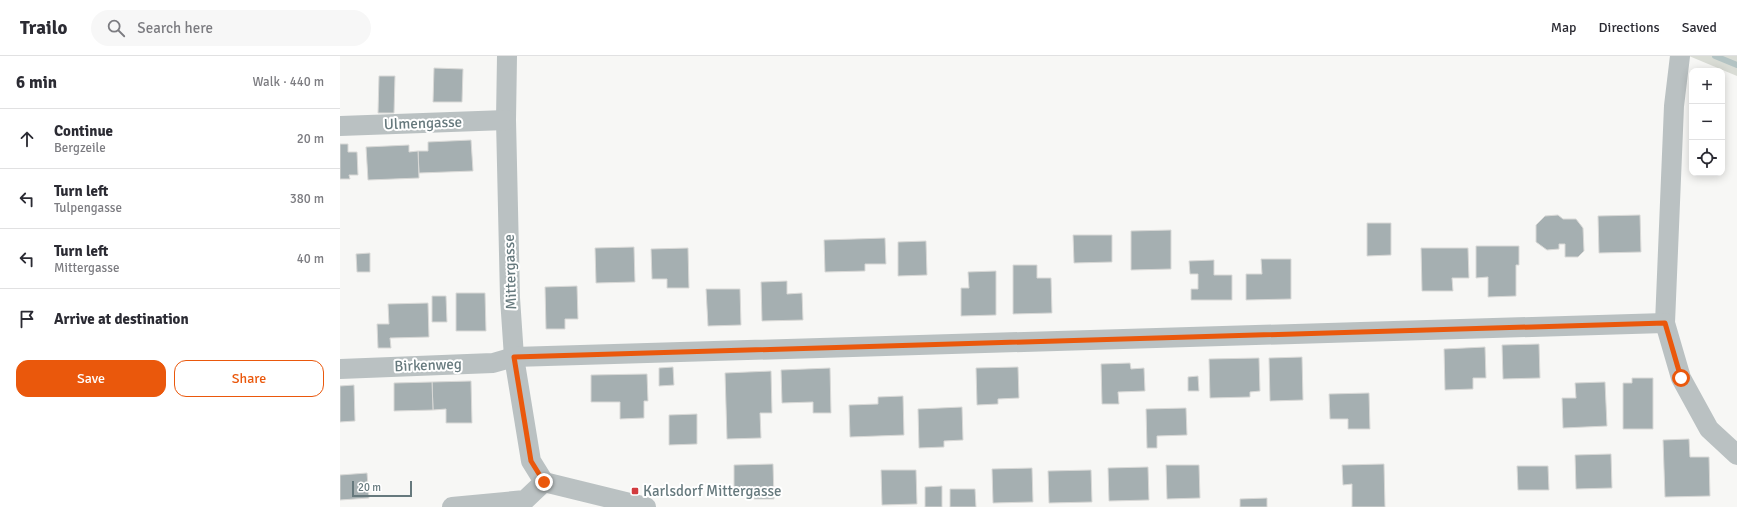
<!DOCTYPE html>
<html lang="en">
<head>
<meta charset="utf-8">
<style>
	:root { --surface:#fff; --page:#f7f7f7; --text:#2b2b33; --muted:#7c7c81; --line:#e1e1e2; --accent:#ea580c }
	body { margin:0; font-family:Signika,sans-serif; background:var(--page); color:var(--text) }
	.controls { position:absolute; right:12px; top:12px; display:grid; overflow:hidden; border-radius:8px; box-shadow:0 2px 10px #0003 }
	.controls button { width:36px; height:36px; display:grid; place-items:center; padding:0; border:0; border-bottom:1px solid var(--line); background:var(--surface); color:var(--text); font:20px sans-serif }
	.scale { position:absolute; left:12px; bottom:10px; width:60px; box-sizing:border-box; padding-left:4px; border:2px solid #66797d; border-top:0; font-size:11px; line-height:14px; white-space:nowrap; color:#66797d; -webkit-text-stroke:3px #fff; paint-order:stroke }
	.stop { position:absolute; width:12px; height:12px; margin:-9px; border:3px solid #ea580c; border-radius:50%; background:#fff }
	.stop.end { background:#ea580c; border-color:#fff; box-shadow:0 1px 4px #0008 }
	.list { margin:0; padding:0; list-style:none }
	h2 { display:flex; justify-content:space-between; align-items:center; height:52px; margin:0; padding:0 16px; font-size:17px }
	h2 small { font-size:13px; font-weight:400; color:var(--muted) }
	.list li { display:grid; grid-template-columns:26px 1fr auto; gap:12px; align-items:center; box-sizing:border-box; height:60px; padding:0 16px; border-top:1px solid var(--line) }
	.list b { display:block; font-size:15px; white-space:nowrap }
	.list p { margin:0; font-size:13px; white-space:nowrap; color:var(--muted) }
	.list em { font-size:13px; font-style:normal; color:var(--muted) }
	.actions { display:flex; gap:8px; padding:12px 16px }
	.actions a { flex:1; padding:9px 0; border:1px solid var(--accent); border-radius:12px; text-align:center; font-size:14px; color:var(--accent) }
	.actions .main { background:var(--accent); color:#fff }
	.icon { flex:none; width:22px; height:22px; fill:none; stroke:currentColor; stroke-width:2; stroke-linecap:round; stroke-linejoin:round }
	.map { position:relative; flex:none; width:1397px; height:451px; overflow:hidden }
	header { display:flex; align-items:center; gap:24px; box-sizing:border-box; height:56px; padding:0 20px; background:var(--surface); border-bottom:1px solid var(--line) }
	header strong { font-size:19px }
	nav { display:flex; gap:22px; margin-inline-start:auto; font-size:14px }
	.search { width:280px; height:36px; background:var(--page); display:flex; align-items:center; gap:10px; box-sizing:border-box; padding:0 14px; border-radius:22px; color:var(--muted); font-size:15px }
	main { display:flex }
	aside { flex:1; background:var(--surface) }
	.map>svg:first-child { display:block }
	.green { fill:#d9dcd5 }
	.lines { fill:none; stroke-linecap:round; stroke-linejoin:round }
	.stream { stroke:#b3c3c3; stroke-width:6 }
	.building { fill:#a5afb1; stroke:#d9d9d7 }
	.minor { stroke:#bac1c2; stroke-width:20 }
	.route { stroke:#ea580c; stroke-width:5 }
	.poi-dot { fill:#d23b3e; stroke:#fff; stroke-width:1.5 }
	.labels { text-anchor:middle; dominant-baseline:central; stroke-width:4; stroke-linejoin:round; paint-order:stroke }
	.street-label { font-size:15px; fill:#66797d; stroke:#fff }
	.poi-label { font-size:15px; fill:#66797d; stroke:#fff; text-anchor:start }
</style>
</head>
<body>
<header>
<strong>Trailo</strong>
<div class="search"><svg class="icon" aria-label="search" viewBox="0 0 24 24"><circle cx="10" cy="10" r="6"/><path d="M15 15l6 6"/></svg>Search here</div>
<nav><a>Map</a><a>Directions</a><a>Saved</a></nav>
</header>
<main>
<aside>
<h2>6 min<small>Walk · 440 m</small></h2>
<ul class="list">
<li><svg class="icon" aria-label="ahead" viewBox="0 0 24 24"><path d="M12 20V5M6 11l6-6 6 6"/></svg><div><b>Continue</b><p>Bergzeile</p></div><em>20 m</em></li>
<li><svg class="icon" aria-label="left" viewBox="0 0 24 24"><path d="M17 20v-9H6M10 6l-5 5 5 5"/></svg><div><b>Turn left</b><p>Tulpengasse</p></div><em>380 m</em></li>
<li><svg class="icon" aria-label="left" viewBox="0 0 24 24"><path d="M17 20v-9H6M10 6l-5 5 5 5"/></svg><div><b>Turn left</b><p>Mittergasse</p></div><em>40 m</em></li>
<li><svg class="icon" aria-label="arrive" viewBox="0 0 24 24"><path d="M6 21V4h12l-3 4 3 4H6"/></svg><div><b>Arrive at destination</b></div></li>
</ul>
<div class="actions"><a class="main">Save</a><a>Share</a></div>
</aside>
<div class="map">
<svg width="1397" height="451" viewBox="0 0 1397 451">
	<rect width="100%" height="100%" fill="#f7f7f5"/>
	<path class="green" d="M1349,0H1397V20Z"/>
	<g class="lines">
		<path class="stream" d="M1375,0L1397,9"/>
	</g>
	<g class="building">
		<path d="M94,12L123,13L122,46H93Z"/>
		<path d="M39,20H55L54,57H38Z"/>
		<path d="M131,84L133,115L79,117L78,95H88V86Z"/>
		<path d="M0,88H8V96H17L18,119H9L10,123H0Z"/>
		<path d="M69,89V96L78,95L79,122L28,124L26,91Z"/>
		<path d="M1218,159L1223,163H1236L1243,172L1244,195L1238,201H1225V188H1219V193L1207,194L1196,186V169L1205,160Z"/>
		<path d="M1300,159L1301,196L1259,197L1258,160Z"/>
		<path d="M1027,167H1051V199L1027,200Z"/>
		<path d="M831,174V213L791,214V175Z"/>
		<path d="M733,179H772V206L734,207Z"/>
		<path d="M545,182L546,208H525V215L485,216L484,184Z"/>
		<path d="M586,185L587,219L558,220V186Z"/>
		<path d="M1136,190H1179V209H1176V240L1148,241V221L1136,222Z"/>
		<path d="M294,191L295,226L256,227L255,192Z"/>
		<path d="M348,192L349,232H327V223H312L311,193Z"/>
		<path d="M1081,192H1128L1129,222H1112L1113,235H1082Z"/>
		<path d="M30,197V216H17L16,198Z"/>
		<path d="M921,203H951V243L906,244V218H922Z"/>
		<path d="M874,204V219H892V244H851V233H858V218H850L849,205Z"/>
		<path d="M673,209H697V222H711L712,257L673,258Z"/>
		<path d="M656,215V259L621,260V232H629L628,216Z"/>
		<path d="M447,225V238L462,237L463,264L422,265L421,226Z"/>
		<path d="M237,230L238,263H225V273H206L205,231Z"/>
		<path d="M366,233H400L401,269L368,270Z"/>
		<path d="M116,237H145L146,275H116Z"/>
		<path d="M92,240H106L107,266H92Z"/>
		<path d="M88,247L89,281L50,282L51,292H38L37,268H49L48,248Z"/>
		<path d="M1199,288L1200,322L1163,323L1162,289Z"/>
		<path d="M1145,291L1146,322H1133V333L1105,334L1104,293Z"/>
		<path d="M962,301L963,344L930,345L929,302Z"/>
		<path d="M919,302L920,335L910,336V341L870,342L869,303Z"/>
		<path d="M790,307L791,313L804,312L805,335L778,336L779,348H762L761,308Z"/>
		<path d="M333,311L334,329L319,330V312Z"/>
		<path d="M678,311L679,342L658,343V348L637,349L636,312Z"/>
		<path d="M490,312L491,357H473V346L442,347L441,314Z"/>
		<path d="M431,315L432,357H420L421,382L387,383L385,317Z"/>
		<path d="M307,318L308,345H304V362L280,363V346H251V319Z"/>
		<path d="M858,320L859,335H848V321Z"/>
		<path d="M1292,322H1313V373H1283V327H1292Z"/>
		<path d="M131,325L132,367H106V353L93,354L92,326Z"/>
		<path d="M92,326L93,354L54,355V327Z"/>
		<path d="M1265,326L1267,370L1223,372L1222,342H1236L1235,327Z"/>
		<path d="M14,329L15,365L0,366V330Z"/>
		<path d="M1029,337L1030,373H1008V363H990L989,338Z"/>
		<path d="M563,340L564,379L510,381L509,349L538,348V341Z"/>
		<path d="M622,351L623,384L604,385V391L579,392L578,353Z"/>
		<path d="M846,352L847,379L817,380V392H807L806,353Z"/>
		<path d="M357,358V388L329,389V359Z"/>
		<path d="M1349,383L1350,401H1369L1370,440L1325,441L1323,384Z"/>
		<path d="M1271,398L1272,432L1236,433L1235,399Z"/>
		<path d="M433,408L434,443H414V435H394V409Z"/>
		<path d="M1044,408L1045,451H1012V428L1003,429L1002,409Z"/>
		<path d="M826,409H859L860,442L827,443Z"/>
		<path d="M1177,410H1208L1209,434H1178Z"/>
		<path d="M808,411L809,444L769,445L768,412Z"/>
		<path d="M692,412L693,446L653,447L652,413Z"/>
		<path d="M541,414H576L577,448L542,449Z"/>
		<path d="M751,414L752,446L709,447L708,415Z"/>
		<path d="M27,417L29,442L0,444V419Z"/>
		<path d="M602,430V451H585V431Z"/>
		<path d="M610,433H635L636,451H610Z"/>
		<path d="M927,442V451H900V443Z"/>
	</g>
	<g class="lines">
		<g class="minor">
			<path d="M167,0L166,64L170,242L174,301L191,405L204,426"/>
			<path d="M1340,0L1334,50L1325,267L1341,322L1369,373L1397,399"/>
			<path d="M0,70L166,64"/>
			<path d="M0,313L153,307L174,301L1325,267"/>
			<path d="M204,426L306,451"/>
			<path d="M112,451L185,444L204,426"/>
		</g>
	</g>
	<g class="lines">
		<path class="route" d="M204,426L191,405L174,301L1325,267L1341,322"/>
	</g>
	<rect class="poi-dot" x="291" y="431" width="8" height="8" rx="2"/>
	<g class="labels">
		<g class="street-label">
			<text transform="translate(83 67) rotate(-2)">Ulmengasse</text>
			<text transform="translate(170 216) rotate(-92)">Mittergasse</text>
			<text transform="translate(88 309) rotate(-2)">Birkenweg</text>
		</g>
		<g class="poi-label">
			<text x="303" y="435">Karlsdorf Mittergasse</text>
		</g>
	</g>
</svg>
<div class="controls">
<button>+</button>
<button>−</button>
<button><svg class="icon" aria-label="locate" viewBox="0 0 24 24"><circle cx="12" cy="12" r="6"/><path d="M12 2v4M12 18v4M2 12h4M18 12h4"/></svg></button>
</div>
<div class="scale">20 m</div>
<div class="stop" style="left:1341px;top:322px"></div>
<div class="stop end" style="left:204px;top:426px"></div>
</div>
</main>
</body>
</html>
